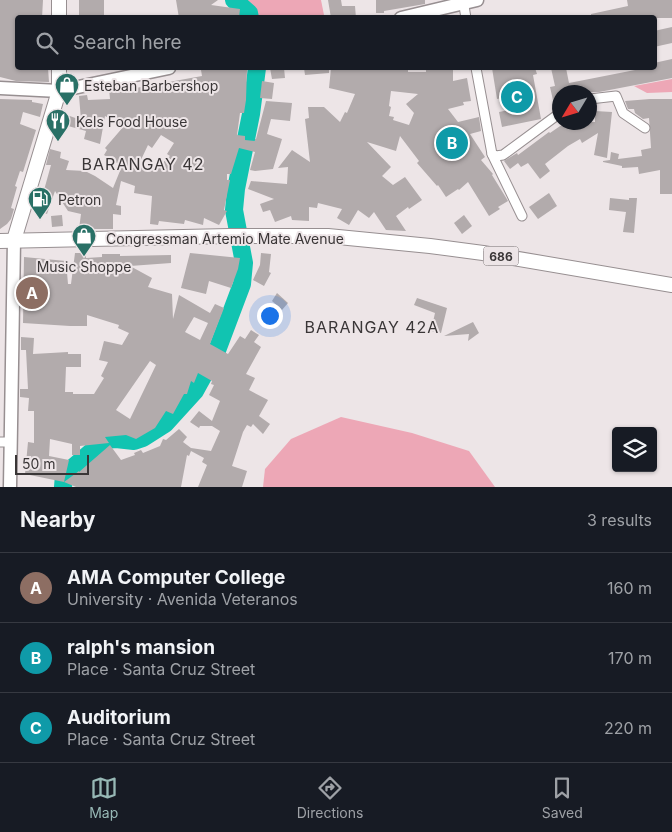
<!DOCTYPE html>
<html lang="en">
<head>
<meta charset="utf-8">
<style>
	:root { --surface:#171b24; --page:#20242c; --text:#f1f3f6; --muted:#9ea1a6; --line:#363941; --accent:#97b8b5 }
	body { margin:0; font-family:Inter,sans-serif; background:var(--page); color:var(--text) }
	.controls { position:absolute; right:15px; bottom:15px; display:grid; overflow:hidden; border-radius:5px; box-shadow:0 1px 4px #0004 }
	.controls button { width:45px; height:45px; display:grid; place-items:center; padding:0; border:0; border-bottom:1px solid var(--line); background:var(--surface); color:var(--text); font:25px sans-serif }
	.compass { position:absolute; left:552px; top:85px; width:45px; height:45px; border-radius:50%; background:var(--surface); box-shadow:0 1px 4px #0004; rotate:232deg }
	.scale { position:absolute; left:15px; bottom:12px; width:74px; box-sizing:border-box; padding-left:5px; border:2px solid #3a3637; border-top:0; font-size:14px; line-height:18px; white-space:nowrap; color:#3a3637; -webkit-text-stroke:4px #ede5e7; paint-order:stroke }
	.you { position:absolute; left:269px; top:315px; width:18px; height:18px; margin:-12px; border:4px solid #fff; border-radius:50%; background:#1a73e8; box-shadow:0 0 0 8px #1a73e833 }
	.badge { display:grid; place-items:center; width:32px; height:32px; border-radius:50%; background:var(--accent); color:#fff; font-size:16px; font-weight:700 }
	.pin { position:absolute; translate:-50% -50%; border:2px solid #fff; box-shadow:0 1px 5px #0006 }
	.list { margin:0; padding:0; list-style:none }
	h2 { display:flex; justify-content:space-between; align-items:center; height:65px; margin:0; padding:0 20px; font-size:21px }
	h2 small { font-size:16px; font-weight:400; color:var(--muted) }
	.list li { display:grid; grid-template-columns:32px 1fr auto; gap:15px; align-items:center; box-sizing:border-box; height:70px; padding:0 20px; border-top:1px solid var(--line) }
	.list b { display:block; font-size:19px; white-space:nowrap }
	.list p { margin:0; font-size:16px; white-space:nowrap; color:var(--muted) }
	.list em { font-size:16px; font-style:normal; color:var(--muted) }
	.icon { flex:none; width:28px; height:28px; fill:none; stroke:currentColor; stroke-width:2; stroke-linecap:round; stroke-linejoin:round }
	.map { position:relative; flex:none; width:672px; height:487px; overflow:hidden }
	.search { position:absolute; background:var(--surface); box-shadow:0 1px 4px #0004; left:15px; right:15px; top:15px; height:55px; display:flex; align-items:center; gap:12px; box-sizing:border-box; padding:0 18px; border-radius:5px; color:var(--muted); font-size:19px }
	.sheet { height:275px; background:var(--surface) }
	nav { display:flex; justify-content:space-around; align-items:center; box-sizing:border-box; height:70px; border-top:1px solid var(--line); background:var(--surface); font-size:14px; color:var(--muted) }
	nav a { display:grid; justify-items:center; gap:2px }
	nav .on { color:var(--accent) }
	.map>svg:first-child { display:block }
	.green { fill:#eda7b6 }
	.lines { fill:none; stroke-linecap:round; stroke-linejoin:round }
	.river { stroke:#11c4b1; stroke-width:18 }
	.building { fill:#b2abac; fill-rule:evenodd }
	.street-casing { stroke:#978f91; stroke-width:11 }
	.secondary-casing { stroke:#978f91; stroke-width:15 }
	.primary-casing { stroke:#978f91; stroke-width:16 }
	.street { stroke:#fff; stroke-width:9 }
	.secondary { stroke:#fff; stroke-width:12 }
	.primary { stroke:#fff; stroke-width:14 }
	.labels { text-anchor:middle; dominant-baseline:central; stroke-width:4; stroke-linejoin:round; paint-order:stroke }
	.shield { fill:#ede5e7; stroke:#706a6c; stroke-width:1 }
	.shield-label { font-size:12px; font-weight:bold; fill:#3a3637 }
	.poi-label { font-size:14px; fill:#3a3637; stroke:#ede5e7; text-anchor:start }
	.street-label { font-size:14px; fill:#3a3637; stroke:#ede5e7 }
	.quarter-label { font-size:16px; letter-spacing:1px; fill:#3a3637; stroke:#ede5e7 }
</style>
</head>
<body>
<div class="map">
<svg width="672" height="487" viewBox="0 0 672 487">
	<rect width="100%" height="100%" fill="#ede5e7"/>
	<g class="green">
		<path d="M238,0H321L324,15L321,18L256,17Z"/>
		<path d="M672,79V92L647,93L634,86Z"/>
		<path d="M341,417L412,433L469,451L495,487H263L265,469L291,439Z"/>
	</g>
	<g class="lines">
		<g class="river">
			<path d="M234,0L249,13L250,18"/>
			<path d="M63,487L64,475L105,440L116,439L134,441L143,438L165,424L195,391L216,353L242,284L244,263L234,210L236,189L251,114L257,68"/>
		</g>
	</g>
	<g class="building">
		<path d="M0,0H43L42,18H18V68H48L49,82L16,81L0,77Z"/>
		<rect x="79" y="0" width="25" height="18"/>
		<path d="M176,0H218L211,5L240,9L239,18H179Z"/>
		<path d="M328,0H341L342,6H355L356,18H331Z"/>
		<path d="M376,0H425V4L384,11V13H376Z"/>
		<path d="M627,0H672V18H591V14L628,6Z"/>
		<path d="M672,27V43L654,47V31Z"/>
		<path d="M672,59V78L599,92H560V107L555,109L550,87L555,86L551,68H566L569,83L635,70L634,68H654V63Z"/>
		<path d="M270,68H284L285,78L272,79Z"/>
		<path d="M304,68H329V73L305,75Z"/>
		<path d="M331,68H408V72H426V69L453,70V81L467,78L471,101L463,102L464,105L448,109L458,122L479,117L481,131L470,134L485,157L481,160L493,174L492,175L508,201L498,207L500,209L489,216L468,182L459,190L458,189L446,197L438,185L437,186L417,163L419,161L400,136L396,151L367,142L391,167L382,176L393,185L405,177L422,200L409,209L408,207L396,216L406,231L386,230L374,212L369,218L358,210L349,225L337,218L342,209L318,203L317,208L309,207V221L292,220L291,216L275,222L270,210L263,212L260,204L274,199L248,189L251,181L287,184L288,167L278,168L292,150L310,162L305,119L309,118L308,107H324L340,122L345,112L347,113L355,94L329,88ZM391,91L418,94L406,104L414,113L409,125L393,120L394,117L389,116L391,107L389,106Z"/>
		<path d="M492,68H535L537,74L533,75L541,119L502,127L499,112L523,107L520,94L497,99Z"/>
		<path d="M201,70H247L246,100L244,113H240L237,135L245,136V140L255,141V139H256L266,101L292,103L290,121L271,119L267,134L282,139L273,169L255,171L250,170L255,152L239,148L231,174H227V180H230L224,210L227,211L219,225L204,218L203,225L185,220L184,224L159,221L158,225L150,224L152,196L134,193L135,186L121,181L116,205L121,206V215L113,214V229H79L81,214L68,211L55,191L47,214L36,210L40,200L41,201L51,165H46L50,149L61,152L60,158L69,161L66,170L85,171L95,176L113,188L122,166L104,155L107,150L105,148L124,126L105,116L100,144L84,139L86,131L61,124L64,114L81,120L79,96L87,95L88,100L110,99L109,89L118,88L119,91L202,76ZM161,135L174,143L167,154L170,156L155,170L139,164L148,145L152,148Z"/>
		<path d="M262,81L274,83L272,99L260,98Z"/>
		<path d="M0,99L32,100V102L43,104L40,117L23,112L20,124L36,130L23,172L20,171L15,186L17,187L11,208L14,209L11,219L7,224L0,229Z"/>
		<path d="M650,99H672V194H660V170L639,174L638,167L622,168V166L603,162V161L610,160L611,152L619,154L618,159L642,156L641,150L651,148L649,118L643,119L635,113L634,109H628L625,101Z"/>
		<path d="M595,111L612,112L607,158L594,155L598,133L582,143L580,139L568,146L545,164L550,171L540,179L528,163L521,167L518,163L510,169L504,161L517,153L518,155L549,132L550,133L566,122H595Z"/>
		<path d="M549,193L557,206L538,219L529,207Z"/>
		<path d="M610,198L629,200V198H637L634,233L623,232L626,212L609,210Z"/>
		<path d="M62,215L63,226L52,227L51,216Z"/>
		<path d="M464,215L472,226L462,234L454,223Z"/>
		<path d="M75,253H86V258L102,257V254H120V256L171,255V263L130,266L152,278L148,287L172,294L173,319L179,295L210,313L215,304L224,308L210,344L228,354L240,336L245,339L251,330L259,335L254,342L261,347L246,374L255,378L249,390L268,400L259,416L270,424L263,434L253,424L251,427L247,425L243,432L232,466L247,471L242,487H198L207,465L202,462L204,458L191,451L189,456L187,455L181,487H76L64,482L79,471V472L110,445L121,460L135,455L134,453L141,450L143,453L160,446L163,439L166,440L179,429L187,437L183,442L191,448L211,451L220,431L212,426H200L199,428L190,422L199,411L212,421L220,401L209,395L214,385L211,384L212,381L198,373L194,383L191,381L187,394H184L173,414L166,411L155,428L136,439L126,435L105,437L109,443L80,446V455H72V444L50,439L49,456L69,460L64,482L25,474L28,442L34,443V411H28L29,398L20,397V389H28L26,350H21V337L34,338L33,354L68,352V354H81V367H66L65,392H73V394H94L104,378L101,376L108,362L99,360L104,341L122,345L129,333L118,328L119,325L87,315V326H70L23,323L24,257L66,261L68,284H71ZM194,317L208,323L200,340L185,332ZM150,361L156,365L130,419L116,410Z"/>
		<path d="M190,253L240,258L238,269L231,288L209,281L206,294L181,288Z"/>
		<path d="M261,253L271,254L269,272L271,273L264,286L253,280L260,265Z"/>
		<path d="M277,293L288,303L282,310L272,301Z"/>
		<path d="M417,298L447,308L441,333L431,331L435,313L414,305Z"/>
		<path d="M473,322L479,333L468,341L469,334L444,336Z"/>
	</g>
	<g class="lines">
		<defs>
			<g id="street">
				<path d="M463,0L466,18"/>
				<path d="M476,68L492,154L496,156L503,155L560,113"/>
				<path d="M590,99L616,96L623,113L645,128"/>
				<path d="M492,154L522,216"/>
				<path d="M0,442H11"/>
			</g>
			<g id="secondary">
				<path d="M401,18L477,0"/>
				<path d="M0,88L59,91L169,68"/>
				<path d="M10,487L14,240"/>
			</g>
			<g id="primary">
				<path d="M59,18V0"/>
				<path d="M14,240L59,91V68"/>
				<path d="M0,241L229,236H328L430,246L483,253L672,285"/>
			</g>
		</defs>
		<use href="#street" class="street-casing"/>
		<use href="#secondary" class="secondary-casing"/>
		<use href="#primary" class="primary-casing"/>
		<use href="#street" class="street"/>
		<use href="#secondary" class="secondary"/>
		<use href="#primary" class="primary"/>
	</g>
	<defs>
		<symbol id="shop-pin" viewBox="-11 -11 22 30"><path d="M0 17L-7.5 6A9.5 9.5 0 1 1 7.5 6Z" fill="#297066" stroke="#ede5e7"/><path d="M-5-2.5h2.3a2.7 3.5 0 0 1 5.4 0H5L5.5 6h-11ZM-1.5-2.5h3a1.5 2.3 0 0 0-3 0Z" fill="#fff"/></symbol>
		<symbol id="restaurant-pin" viewBox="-11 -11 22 30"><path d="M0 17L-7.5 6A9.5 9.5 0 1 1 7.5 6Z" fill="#297066" stroke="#ede5e7"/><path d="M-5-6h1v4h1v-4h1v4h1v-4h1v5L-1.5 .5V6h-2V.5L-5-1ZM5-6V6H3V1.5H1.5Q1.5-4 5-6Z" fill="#fff"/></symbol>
		<symbol id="fuel-pin" viewBox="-11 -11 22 30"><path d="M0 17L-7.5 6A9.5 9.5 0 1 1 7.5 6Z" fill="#297066" stroke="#ede5e7"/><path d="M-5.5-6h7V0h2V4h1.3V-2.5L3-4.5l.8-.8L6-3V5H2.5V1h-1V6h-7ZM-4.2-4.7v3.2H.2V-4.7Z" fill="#fff"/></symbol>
	</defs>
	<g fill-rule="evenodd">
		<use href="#shop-pin" x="53" y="71" width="28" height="38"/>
		<use href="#restaurant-pin" x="44" y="107" width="28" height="38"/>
		<use href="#fuel-pin" x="26" y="185" width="28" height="38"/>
		<use href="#shop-pin" x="70" y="222" width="28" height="38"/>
	</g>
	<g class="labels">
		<rect class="shield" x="483.5" y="246.5" width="35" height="19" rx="4"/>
		<g class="shield-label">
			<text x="501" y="256">686</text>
		</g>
		<g class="poi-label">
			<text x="84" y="85">Esteban Barbershop</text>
			<text x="76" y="121">Kels Food House</text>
			<text x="58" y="199">Petron</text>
			<text x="84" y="266" text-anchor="middle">Music Shoppe</text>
		</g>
		<g class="street-label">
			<text x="225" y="238">Congressman Artemio Mate Avenue</text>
		</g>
		<g class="quarter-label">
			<text x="143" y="164">BARANGAY 42</text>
			<text x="372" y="327">BARANGAY 42A</text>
		</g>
	</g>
</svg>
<div class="controls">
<button><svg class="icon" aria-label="layers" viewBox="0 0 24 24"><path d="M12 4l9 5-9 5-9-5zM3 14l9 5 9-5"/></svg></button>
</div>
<svg class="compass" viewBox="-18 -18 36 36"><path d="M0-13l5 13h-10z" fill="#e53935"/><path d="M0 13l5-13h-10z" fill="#9ea1a6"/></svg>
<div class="scale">50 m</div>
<div class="you"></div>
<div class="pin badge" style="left:32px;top:293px;background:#8d6e63">A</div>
<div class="pin badge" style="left:452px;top:143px;background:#0f9aa8">B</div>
<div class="pin badge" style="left:517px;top:97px;background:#0f9aa8">C</div>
<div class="search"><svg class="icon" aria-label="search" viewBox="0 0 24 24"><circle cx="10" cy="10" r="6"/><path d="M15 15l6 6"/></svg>Search here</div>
</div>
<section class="sheet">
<h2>Nearby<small>3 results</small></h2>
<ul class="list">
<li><span class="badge" style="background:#8d6e63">A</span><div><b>AMA Computer College</b><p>University · Avenida Veteranos</p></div><em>160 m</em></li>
<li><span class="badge" style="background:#0f9aa8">B</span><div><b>ralph's mansion</b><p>Place · Santa Cruz Street</p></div><em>170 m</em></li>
<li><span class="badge" style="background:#0f9aa8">C</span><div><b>Auditorium</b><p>Place · Santa Cruz Street</p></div><em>220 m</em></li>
</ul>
</section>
<nav>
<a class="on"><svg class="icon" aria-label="map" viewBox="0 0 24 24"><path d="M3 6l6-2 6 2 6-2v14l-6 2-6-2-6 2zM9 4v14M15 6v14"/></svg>Map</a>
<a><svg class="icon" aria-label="directions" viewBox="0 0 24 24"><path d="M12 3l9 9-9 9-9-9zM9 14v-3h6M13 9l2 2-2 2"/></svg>Directions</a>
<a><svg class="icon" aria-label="saved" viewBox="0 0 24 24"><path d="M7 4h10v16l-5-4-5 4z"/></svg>Saved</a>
</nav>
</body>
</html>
